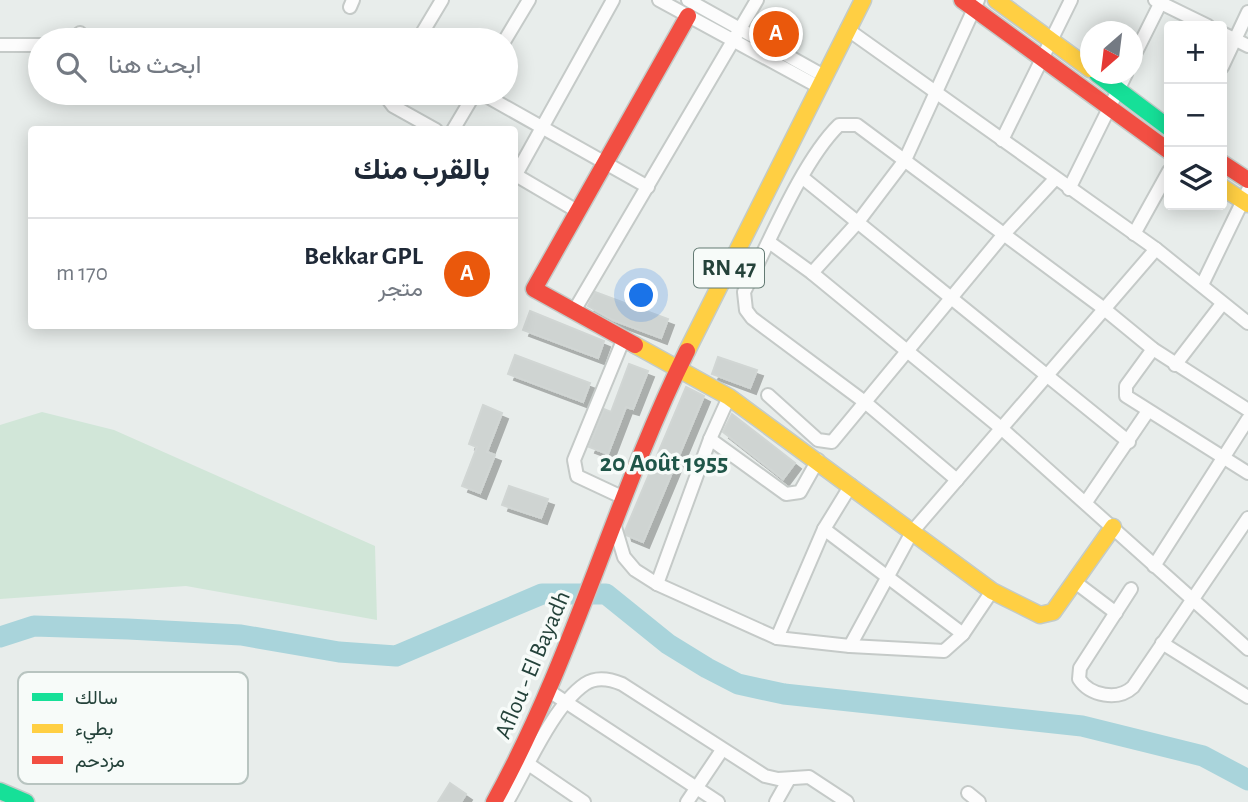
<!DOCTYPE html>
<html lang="ar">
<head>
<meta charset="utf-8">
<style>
	:root { --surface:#fff; --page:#f6f6f7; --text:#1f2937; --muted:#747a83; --line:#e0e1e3; --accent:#ea580c }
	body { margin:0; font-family:"Alegreya Sans",Vazirmatn,sans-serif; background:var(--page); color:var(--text); direction:rtl }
	.controls { position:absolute; right:21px; top:21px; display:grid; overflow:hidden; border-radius:7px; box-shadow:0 4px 18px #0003 }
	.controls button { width:63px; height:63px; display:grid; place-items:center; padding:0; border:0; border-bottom:2px solid var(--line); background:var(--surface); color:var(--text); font:35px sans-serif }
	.compass { position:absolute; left:1080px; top:21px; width:63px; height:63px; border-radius:50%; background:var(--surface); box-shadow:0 4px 18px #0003; rotate:208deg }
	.you { position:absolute; left:642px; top:296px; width:24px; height:24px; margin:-18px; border:5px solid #fff; border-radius:50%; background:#1a73e8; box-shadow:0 0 0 10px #1a73e833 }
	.badge { display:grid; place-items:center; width:46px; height:46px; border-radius:50%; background:var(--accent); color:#fff; font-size:23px; font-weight:700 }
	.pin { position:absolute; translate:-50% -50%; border:4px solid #fff; box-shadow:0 2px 7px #0006 }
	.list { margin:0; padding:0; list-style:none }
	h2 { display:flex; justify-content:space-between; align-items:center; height:91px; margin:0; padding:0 28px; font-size:30px }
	h2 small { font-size:23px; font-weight:400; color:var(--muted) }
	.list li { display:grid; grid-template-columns:46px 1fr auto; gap:21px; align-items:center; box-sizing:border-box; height:112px; padding:0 28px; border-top:2px solid var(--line) }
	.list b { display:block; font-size:26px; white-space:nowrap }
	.list p { margin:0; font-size:23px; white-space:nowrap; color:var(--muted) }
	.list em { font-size:23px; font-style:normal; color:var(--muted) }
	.icon { flex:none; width:38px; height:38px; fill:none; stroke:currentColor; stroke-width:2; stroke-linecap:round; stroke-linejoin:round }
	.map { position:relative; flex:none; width:1248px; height:802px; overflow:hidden; direction:ltr }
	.search { position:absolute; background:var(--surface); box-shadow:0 4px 18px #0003; left:28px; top:28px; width:490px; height:77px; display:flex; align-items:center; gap:18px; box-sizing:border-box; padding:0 24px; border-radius:38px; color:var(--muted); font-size:26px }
	.panel { position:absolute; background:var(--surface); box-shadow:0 4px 18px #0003; left:28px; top:126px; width:490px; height:203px; border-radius:7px; direction:rtl }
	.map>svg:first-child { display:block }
	.green { fill:#d1e6d8 }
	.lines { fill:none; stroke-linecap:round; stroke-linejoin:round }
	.river { stroke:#a9d4db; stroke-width:21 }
	.building { fill:#cfd4d2; stroke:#d1d6d4; stroke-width:2; filter:url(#shadow) }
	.street-casing { stroke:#c5cac8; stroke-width:16 }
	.fast-casing { stroke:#c3cbc8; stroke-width:19 }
	.slow-casing { stroke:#c3cbc8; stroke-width:19 }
	.jam-casing { stroke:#c3cbc8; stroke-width:19 }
	.street { stroke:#fcfcfc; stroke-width:12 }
	.fast { stroke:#16e098; stroke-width:16 }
	.slow { stroke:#ffcf43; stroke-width:16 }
	.jam { stroke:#f24e42; stroke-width:16 }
	.labels { text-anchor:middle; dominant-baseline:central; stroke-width:7; stroke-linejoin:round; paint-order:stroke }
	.shield { fill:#f7fbf9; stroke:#637a73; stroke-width:2 }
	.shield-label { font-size:23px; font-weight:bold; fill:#24423a }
	.street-label { font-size:24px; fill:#24423a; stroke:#f7fbf9 }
	.neighbourhood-label { font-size:26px; font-weight:bold; fill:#1f5548; stroke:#f7fbf9 }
	.key { fill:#f7fbf9; stroke:#b8c4c0; stroke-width:2 }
	.key-label { font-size:19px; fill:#24423a }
</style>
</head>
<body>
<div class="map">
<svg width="1248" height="802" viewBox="0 0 1248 802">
	<defs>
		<filter id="shadow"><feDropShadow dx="6" dy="6" stdDeviation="0" flood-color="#0004"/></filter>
	</defs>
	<rect width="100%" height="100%" fill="#e8edeb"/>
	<path class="green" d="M42,412L114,430L375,546L377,620L186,586L0,599V425Z"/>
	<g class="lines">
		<path class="river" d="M0,637L34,626L128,629L241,635L339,652L396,656L542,594H606L668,644L707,668L738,684L784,694L1082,726L1203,756L1248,780"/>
	</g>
	<g class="building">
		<path d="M595,292L668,319L661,338L613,320L588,306Z"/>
		<path d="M530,311L604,341L598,358L523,330Z"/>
		<path d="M515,355L590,383L583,402L508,374Z"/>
		<path d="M718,357L757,370L750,388L712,374Z"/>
		<path d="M629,364L648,371L633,409L626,407L608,454L589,447L604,409L611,412Z"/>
		<path d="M686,387L704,396L643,542L626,535L625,531Z"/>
		<path d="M483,405L502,413L487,452L495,455L480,493L462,486L477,447L469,444Z"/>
		<path d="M732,414L795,463L783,479L723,432Z"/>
		<path d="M509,486L548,499L541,518L502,505Z"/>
		<path d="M450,783L466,794L461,802H438Z"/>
	</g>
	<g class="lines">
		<defs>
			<g id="street">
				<path d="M659,0L819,87"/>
				<path d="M688,0L824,76"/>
				<path d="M1155,0L1208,26"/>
				<path d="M350,7L353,0"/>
				<path d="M847,29L1156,249L1248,323"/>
				<path d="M1222,33L1248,46"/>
				<path d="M72,40L80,33"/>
				<path d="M418,40L442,0"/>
				<path d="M505,40L529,0"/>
				<path d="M0,45H40"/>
				<path d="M1132,60L1162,0"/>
				<path d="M1222,67L1248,12"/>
				<path d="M389,93L387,98L393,106L436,130"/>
				<path d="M481,93L648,187"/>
				<path d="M453,130L475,93"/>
				<path d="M1002,140L1071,0"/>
				<path d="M514,174L577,211"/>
				<path d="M514,178L613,0"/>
				<path d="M803,178L1129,442"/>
				<path d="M1069,189L1126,74"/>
				<path d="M1134,234L1169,171"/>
				<path d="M769,242L812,273L1001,428L1248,649"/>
				<path d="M812,273L858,222L905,160L978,0"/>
				<path d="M1202,285L1248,190"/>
				<path d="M574,311L757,0"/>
				<path d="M1153,349L1126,386V396L1248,473"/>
				<path d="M1175,365L1222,304"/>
				<path d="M768,395L818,440L832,442L1004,234L1055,179"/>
				<path d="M710,439L786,494L800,492L818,460"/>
				<path d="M957,480L866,403L752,318L746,310L744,292C768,245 802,161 839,125H857L1103,308L1153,349L1248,410"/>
				<path d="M851,485L824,529L963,634"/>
				<path d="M624,498L577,476L574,460L624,338"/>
				<path d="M1086,502L1148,411"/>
				<path d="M615,527L624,557L635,570L657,584L777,638L850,646L944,651L963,634L992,591"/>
				<path d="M1154,566L1248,419"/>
				<path d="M1075,582L1116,613"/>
				<path d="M657,584L710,439L729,397"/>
				<path d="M1131,589L1080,668L1079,679C1090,696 1118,701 1133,687L1248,518"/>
				<path d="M777,638L824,529"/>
				<path d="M1162,643L1248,697"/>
				<path d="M850,646L912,532L1156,249"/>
				<path d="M549,691L718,802"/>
				<path d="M524,761L584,802"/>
				<path d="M968,793L979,802"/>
				<path d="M507,802C527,768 553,706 585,684C597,676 610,679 622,684L765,776L778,779L809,777L847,802"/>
				<path d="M687,802L722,750"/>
				<path d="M776,802L789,779"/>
			</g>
			<g id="fast">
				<path d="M1097,74L1169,128"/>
				<path d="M0,791L26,802"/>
			</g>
			<g id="slow">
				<path d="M996,0L1090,69"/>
				<path d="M1222,187L1248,204"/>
				<path d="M635,345L729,397L992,591L1040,615L1053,612L1113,527"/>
				<path d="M687,351L863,0"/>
			</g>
			<g id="jam">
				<path d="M962,0L1169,151"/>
				<path d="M1222,163L1248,180"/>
				<path d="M635,345L534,289L688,16"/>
				<path d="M494,802C574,657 614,499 687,351"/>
			</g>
		</defs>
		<use href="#street" class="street-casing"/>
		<use href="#fast" class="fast-casing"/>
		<use href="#slow" class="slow-casing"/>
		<use href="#jam" class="jam-casing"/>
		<use href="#street" class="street"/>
		<use href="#fast" class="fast"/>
		<use href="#slow" class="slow"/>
		<use href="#jam" class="jam"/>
	</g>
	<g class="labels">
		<rect class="shield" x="694" y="248.5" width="70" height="39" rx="5"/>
		<g class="shield-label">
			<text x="729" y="268">RN 47</text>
		</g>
		<g class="street-label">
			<text transform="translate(533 665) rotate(-67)">Aflou - El Bayadh</text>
		</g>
		<g class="neighbourhood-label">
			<text x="664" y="463">20 Août 1955</text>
		</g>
	</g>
	<rect x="18" y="672" width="230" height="112" rx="10" class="key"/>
	<rect x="32" y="693" width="31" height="8" fill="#16e098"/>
	<rect x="32" y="724" width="31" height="9" fill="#ffcf43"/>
	<rect x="32" y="756" width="31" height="8" fill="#f24e42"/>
	<g class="key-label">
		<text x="75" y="704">سالك</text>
		<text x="75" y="735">بطيء</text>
		<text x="75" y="767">مزدحم</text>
	</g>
</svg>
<div class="controls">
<button>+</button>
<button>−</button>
<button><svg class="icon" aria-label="layers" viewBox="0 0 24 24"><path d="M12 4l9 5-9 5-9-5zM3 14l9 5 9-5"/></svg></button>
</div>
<svg class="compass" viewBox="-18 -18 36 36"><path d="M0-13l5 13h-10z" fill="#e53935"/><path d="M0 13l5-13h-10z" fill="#747a83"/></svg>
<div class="you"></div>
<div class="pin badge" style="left:776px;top:34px">A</div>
<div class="search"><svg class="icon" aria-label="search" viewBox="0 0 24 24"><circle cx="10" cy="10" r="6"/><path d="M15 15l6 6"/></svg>ابحث هنا</div>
<section class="panel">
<h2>بالقرب منك<small></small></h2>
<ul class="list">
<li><span class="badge">A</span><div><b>Bekkar GPL</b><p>متجر</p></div><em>170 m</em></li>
</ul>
</section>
</div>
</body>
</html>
